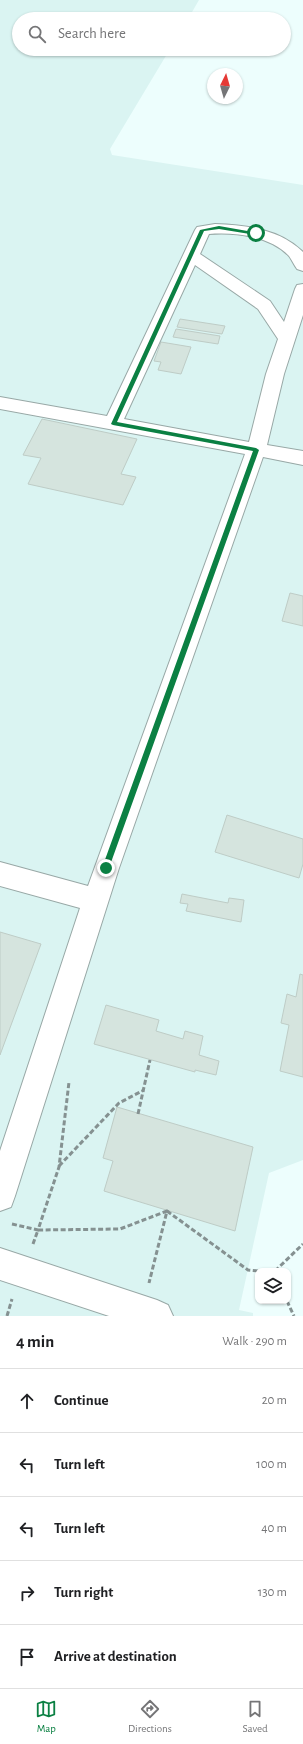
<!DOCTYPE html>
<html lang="en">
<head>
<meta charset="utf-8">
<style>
	:root { --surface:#fff; --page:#f2f2f2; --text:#202124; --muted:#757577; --line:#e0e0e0; --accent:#0b8043 }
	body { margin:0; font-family:"Alegreya Sans",sans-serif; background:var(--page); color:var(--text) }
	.controls { position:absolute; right:12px; bottom:12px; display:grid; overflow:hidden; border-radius:8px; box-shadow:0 1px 3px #0004 }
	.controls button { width:36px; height:36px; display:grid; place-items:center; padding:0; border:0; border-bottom:1px solid var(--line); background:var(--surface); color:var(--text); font:20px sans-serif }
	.compass { position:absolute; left:207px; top:68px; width:36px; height:36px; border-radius:50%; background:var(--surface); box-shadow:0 1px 3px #0004; rotate:5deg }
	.stop { position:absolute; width:12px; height:12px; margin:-9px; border:3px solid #0b8043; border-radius:50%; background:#fff }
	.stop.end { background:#0b8043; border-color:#fff; box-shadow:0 1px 4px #0008 }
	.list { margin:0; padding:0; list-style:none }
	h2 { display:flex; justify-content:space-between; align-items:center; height:52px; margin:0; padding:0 16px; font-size:17px }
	h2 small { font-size:13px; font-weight:400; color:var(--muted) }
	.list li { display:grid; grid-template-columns:26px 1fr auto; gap:12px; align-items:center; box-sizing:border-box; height:64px; padding:0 16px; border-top:1px solid var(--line) }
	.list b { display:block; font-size:15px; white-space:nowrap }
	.list em { font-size:13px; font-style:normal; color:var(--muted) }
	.icon { flex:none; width:22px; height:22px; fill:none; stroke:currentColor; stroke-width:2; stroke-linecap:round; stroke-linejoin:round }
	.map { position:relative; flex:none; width:303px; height:1316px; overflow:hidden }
	.search { position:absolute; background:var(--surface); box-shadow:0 1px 3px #0004; left:12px; right:12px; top:12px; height:44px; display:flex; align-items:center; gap:10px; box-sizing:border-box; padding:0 14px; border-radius:22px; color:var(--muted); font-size:15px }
	.sheet { height:372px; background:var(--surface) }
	nav { display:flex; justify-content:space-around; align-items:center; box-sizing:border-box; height:56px; border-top:1px solid var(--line); background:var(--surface); font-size:11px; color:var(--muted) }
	nav a { display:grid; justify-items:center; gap:2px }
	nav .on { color:var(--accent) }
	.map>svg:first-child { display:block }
	.built { fill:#daf4f2 }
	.building { fill:#d5e4de; stroke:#beccc6 }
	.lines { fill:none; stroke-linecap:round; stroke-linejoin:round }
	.minor-casing { stroke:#98a8a6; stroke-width:2 }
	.path { stroke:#859191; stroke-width:3; stroke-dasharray:5 2.5; stroke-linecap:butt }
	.minor { fill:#fff; fill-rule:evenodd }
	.route { fill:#0b8043 }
</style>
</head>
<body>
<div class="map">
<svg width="303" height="1316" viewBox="0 0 303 1316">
	<rect width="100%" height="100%" fill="#edfefd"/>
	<path class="built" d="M0,0H199L188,19H19V49H170L110,149L112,155L303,185V1160L269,1173L239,1310L253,1313V1316H0Z"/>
	<g class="building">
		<path d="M180,319L225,326L222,334L177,327Z"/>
		<path d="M176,329L220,336L218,344L173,337Z"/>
		<path d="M161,342L191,347L181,374L158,370L161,362L154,361Z"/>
		<path d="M42,419L137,439L121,474L136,477L123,505L28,484L41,458L23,455Z"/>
		<path d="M290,593L303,596V626L282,621Z"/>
		<path d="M227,815L303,839V864L299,878L215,852Z"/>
		<path d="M182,894L228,903L229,898L244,900L241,922L186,911L188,904L180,903Z"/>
		<path d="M0,932L41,944L0,1055Z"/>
		<path d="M300,974L303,975V1077L280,1071L289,1025L281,1023L287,994L296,997Z"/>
		<path d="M106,1005L159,1020L156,1031L183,1039L185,1031L203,1036L199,1055L219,1061L216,1075L195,1070V1072L94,1044Z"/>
		<path d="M117,1107L253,1147L235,1231L104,1191L113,1161L103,1158Z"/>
	</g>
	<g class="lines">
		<defs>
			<g id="minor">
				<path d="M215,224C246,225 280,229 303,252V271L297,269C294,265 292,260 289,256C270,236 235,232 209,234L200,254L270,301L284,322L295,289L297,285L303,284V315L284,374L267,445L303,451V465L263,457L119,868L15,1196L11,1207L0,1211V1151L80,908L0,886V862L88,886L245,454L0,409V397L107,416L195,230L197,227ZM195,265L258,309L278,339L266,374L249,442L124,419Z"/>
				<path d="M0,1248L157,1300L168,1305L173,1316H109L0,1280Z"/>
			</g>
		</defs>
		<use href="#minor" class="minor-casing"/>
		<g class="path">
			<path d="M138,1114L150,1060"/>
			<path d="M59,1166L119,1103L144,1090"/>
			<path d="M167,1211L248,1270L258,1271"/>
			<path d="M12,1224L38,1230L59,1167L69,1082"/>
			<path d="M33,1244L38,1230L120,1229L167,1211L149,1283"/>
			<path d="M275,1271L303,1244"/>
			<path d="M287,1301L294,1316"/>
			<path d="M7,1316L12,1299"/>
		</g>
		<use href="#minor" class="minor"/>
	</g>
	<path class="route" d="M219,226L259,233L256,235L219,229L204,231L117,422L256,448L259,450L109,868L106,871L102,868L253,451L113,425L111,424L200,230Z"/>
</svg>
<div class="controls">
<button><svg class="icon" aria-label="layers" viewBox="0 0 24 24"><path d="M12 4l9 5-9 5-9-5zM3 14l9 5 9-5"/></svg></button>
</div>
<svg class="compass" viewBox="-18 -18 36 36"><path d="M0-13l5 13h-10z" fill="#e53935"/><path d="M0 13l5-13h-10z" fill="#757577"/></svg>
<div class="stop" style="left:256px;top:233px"></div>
<div class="stop end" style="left:106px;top:868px"></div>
<div class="search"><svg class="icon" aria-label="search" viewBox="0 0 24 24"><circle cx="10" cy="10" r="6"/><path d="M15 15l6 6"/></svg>Search here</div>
</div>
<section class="sheet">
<h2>4 min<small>Walk · 290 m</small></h2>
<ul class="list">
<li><svg class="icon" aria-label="ahead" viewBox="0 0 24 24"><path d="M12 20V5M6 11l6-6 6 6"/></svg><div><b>Continue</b></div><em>20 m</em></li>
<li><svg class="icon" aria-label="left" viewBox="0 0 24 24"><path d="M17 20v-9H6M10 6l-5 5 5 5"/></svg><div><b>Turn left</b></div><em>100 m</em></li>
<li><svg class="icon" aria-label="left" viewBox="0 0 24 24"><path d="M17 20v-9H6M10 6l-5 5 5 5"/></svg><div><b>Turn left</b></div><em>40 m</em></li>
<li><svg class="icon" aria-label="right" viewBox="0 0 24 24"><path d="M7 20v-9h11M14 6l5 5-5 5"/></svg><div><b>Turn right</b></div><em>130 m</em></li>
<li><svg class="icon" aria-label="arrive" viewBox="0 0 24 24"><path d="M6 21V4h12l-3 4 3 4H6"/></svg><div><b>Arrive at destination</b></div></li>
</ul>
</section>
<nav>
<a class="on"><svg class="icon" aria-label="map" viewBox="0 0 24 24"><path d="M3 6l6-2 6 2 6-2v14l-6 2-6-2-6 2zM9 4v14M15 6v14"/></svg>Map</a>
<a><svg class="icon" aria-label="directions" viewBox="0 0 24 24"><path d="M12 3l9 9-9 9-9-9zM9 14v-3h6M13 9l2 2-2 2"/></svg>Directions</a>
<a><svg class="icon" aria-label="saved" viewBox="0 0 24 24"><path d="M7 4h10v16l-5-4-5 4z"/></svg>Saved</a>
</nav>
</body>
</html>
